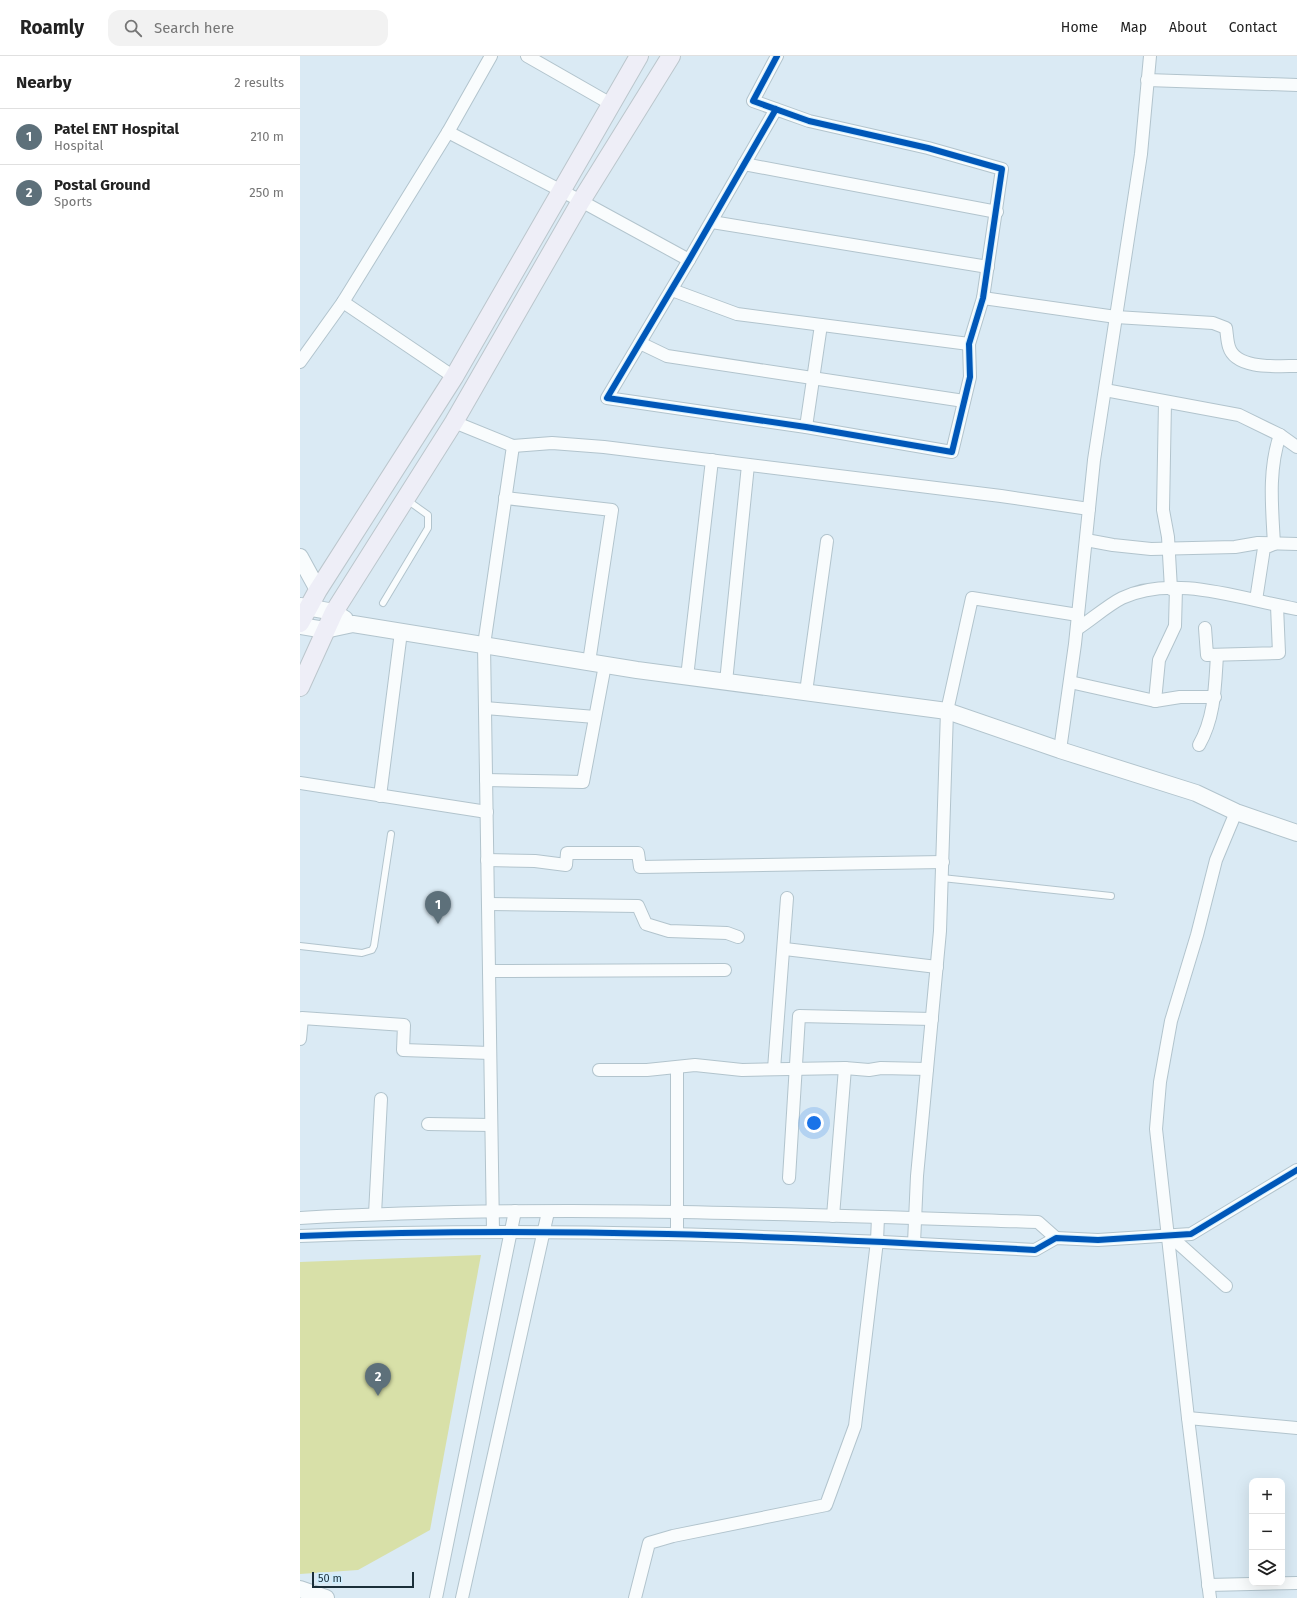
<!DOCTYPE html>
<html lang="en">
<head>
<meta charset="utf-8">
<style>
	:root { --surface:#fff; --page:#f2f2f2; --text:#222; --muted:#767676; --line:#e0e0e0; --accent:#5d707a }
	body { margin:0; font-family:"Fira Sans",sans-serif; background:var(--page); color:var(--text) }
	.controls { position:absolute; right:12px; bottom:12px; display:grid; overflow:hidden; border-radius:8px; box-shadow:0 4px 16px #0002 }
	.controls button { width:36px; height:36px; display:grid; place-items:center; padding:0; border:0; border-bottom:1px solid var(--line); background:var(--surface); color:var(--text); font:20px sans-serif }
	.scale { position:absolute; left:12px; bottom:10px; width:102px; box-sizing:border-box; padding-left:4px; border:2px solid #1a2f39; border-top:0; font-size:11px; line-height:14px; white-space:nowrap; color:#1a2f39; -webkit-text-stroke:3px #cfeefe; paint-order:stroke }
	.you { position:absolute; left:514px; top:1067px; width:14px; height:14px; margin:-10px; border:3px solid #fff; border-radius:50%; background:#1a73e8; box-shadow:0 0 0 6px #1a73e833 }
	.badge { display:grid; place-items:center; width:26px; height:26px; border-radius:50%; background:var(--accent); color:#fff; font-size:13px; font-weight:700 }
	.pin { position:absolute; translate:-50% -33px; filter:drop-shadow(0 1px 2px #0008) }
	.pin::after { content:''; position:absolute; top:21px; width:14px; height:12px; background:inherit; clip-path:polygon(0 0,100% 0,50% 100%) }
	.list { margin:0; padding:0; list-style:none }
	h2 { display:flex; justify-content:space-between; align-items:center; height:52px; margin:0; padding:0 16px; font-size:17px }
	h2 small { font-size:13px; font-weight:400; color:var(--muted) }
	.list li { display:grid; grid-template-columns:26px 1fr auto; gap:12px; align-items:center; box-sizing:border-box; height:56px; padding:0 16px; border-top:1px solid var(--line) }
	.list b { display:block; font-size:15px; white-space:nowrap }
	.list p { margin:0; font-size:13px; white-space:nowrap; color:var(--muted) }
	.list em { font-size:13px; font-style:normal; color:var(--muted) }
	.icon { flex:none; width:22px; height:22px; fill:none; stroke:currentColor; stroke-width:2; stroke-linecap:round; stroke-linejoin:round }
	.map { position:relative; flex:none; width:997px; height:1542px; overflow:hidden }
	header { display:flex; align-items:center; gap:24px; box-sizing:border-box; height:56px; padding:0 20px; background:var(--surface); border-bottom:1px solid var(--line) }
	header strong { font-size:19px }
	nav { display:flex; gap:22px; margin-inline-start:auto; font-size:14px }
	.search { width:280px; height:36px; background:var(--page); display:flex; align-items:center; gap:10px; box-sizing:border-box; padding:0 14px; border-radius:12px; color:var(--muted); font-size:15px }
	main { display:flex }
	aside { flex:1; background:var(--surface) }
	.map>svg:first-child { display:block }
	.green { fill:#d8e0a8 }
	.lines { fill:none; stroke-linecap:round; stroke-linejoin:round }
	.lane-casing { stroke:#b2c4cd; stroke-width:8 }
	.street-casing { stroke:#b2c4cd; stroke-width:14 }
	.secondary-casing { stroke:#b2c4cd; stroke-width:18 }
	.primary-casing { stroke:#bbc6cc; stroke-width:20 }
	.lane { stroke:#f9fcfd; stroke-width:6 }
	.street { stroke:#f9fcfd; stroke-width:12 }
	.secondary { stroke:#f9fcfd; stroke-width:16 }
	.primary { stroke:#eeeef7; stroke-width:18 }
	.cycleway-casing { stroke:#cfeefe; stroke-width:8 }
	.cycleway { stroke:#0057b8; stroke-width:6 }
</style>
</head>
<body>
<header>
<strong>Roamly</strong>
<div class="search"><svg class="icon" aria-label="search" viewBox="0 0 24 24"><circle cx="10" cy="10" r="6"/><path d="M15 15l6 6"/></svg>Search here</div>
<nav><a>Home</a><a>Map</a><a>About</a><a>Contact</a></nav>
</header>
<main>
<aside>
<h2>Nearby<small>2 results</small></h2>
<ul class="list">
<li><span class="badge">1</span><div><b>Patel ENT Hospital</b><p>Hospital</p></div><em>210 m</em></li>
<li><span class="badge">2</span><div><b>Postal Ground</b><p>Sports</p></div><em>250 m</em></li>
</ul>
</aside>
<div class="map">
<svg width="997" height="1542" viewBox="0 0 997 1542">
	<rect width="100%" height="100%" fill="#daeaf4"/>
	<path class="green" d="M181,1199L130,1474L58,1514L0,1518V1206Z"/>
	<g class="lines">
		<defs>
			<g id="lane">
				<path d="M83,547L128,472V459L107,444"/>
				<path d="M642,822L811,840"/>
				<path d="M0,890L62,897L72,894L74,890L91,778"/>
			</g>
			<g id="street">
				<path d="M227,0L311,48"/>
				<path d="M847,24L997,29"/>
				<path d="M476,53L389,204L307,342L506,371L652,396L670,321L669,288L683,242L702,113L628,92L509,65L453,45L477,0"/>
				<path d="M148,76L281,145L389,204"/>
				<path d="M444,108L697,156"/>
				<path d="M412,166L688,211"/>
				<path d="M372,234L437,258L669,288"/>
				<path d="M683,242L816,261L913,267L926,272C927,278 927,285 929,291C936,314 978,310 997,310"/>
				<path d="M43,246L154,321"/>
				<path d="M340,287L367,300L664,345"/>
				<path d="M0,306L43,246L148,76L191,0"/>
				<path d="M805,334L939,359L980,379L997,391"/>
				<path d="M865,346L863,454L868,481L871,533"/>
				<path d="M154,366L213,390L252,387L304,391L701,440L789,453"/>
				<path d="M506,371L521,269"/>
				<path d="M205,442L312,454L289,606"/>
				<path d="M786,484L813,489L851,493L935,491L958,487L997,488"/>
				<path d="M956,544L964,492L974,488C972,451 968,414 980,379"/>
				<path d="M905,572L907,599L979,597L977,550"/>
				<path d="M777,573C791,564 808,549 822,542C874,517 944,544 997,553"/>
				<path d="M387,621L412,404"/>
				<path d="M426,626L448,409"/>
				<path d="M770,626L855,645L880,641H915"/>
				<path d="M506,636L527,485"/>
				<path d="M855,645L859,604L875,570L876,532"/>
				<path d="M185,652L295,661"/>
				<path d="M899,689C915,661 915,630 917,599"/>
				<path d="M760,694L775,588L794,404L841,98L850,0"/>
				<path d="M186,724L283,726L305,609"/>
				<path d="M0,727L187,756"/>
				<path d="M80,740L101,576"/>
				<path d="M187,804L235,805L266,809L267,797H338L340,811L643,806"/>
				<path d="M188,848L338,850L346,868L369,875L427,877L438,881"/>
				<path d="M485,893L637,911"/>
				<path d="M189,915L425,914"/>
				<path d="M0,983L2,962L104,969L103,994L190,997"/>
				<path d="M377,1012V1178"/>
				<path d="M474,1013L487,842"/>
				<path d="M299,1014H347L395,1009L442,1014L545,1012L569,1014L581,1012L627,1013"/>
				<path d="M128,1068L191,1069"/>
				<path d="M489,1122L499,960L632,963"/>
				<path d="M75,1158L81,1043"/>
				<path d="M533,1160L545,1012"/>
				<path d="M0,1162C246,1148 492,1158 738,1166L756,1182"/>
				<path d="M193,1175L184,589L213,390"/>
				<path d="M868,1178L926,1230"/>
				<path d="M0,1180C245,1170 490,1180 735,1194L756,1182L798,1184L891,1178L997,1114"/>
				<path d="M614,1187L617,1120L640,875L647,655L672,542L778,559"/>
				<path d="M888,1362L997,1372"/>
				<path d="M908,1529L997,1527"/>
				<path d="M136,1542L215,1155"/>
				<path d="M162,1542L248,1156"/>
				<path d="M335,1542L349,1487L373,1480L526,1449L555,1370L577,1185L578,1161"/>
				<path d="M910,1542L888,1362L856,1073L860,1026L871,965L897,879L916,804L936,756"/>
			</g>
			<g id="secondary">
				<path d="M0,501L18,534"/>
				<path d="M0,550L34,556L45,563"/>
				<path d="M0,570L25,574L53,568L337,614L647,655L760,694L896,737L936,756L997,777"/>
				<path d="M0,1533L26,1542"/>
			</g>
			<g id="primary">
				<path d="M0,567L18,534L154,321L339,0"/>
				<path d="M0,631L34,556L154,366L281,145L371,0"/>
			</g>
		</defs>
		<use href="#lane" class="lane-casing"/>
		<use href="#street" class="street-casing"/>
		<use href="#secondary" class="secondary-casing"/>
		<use href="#primary" class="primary-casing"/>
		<use href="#lane" class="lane"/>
		<use href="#street" class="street"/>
		<use href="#secondary" class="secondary"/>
		<use href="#primary" class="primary"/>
		<defs>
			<g id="cycleway">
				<path d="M476,53L389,204L307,342L506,371L652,396L670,321L669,288L683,242L702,113L628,92L509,65L453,45L477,0"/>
				<path d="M0,1180C245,1170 490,1180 735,1194L756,1182L798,1184L891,1178L997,1114"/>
			</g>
		</defs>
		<use href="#cycleway" class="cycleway-casing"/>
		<use href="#cycleway" class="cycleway"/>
	</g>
</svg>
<div class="controls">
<button>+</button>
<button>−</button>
<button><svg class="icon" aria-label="layers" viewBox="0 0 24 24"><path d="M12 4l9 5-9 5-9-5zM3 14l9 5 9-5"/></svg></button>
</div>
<div class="scale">50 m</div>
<div class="you"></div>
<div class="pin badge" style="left:138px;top:868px">1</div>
<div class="pin badge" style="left:78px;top:1340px">2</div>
</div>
</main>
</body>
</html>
